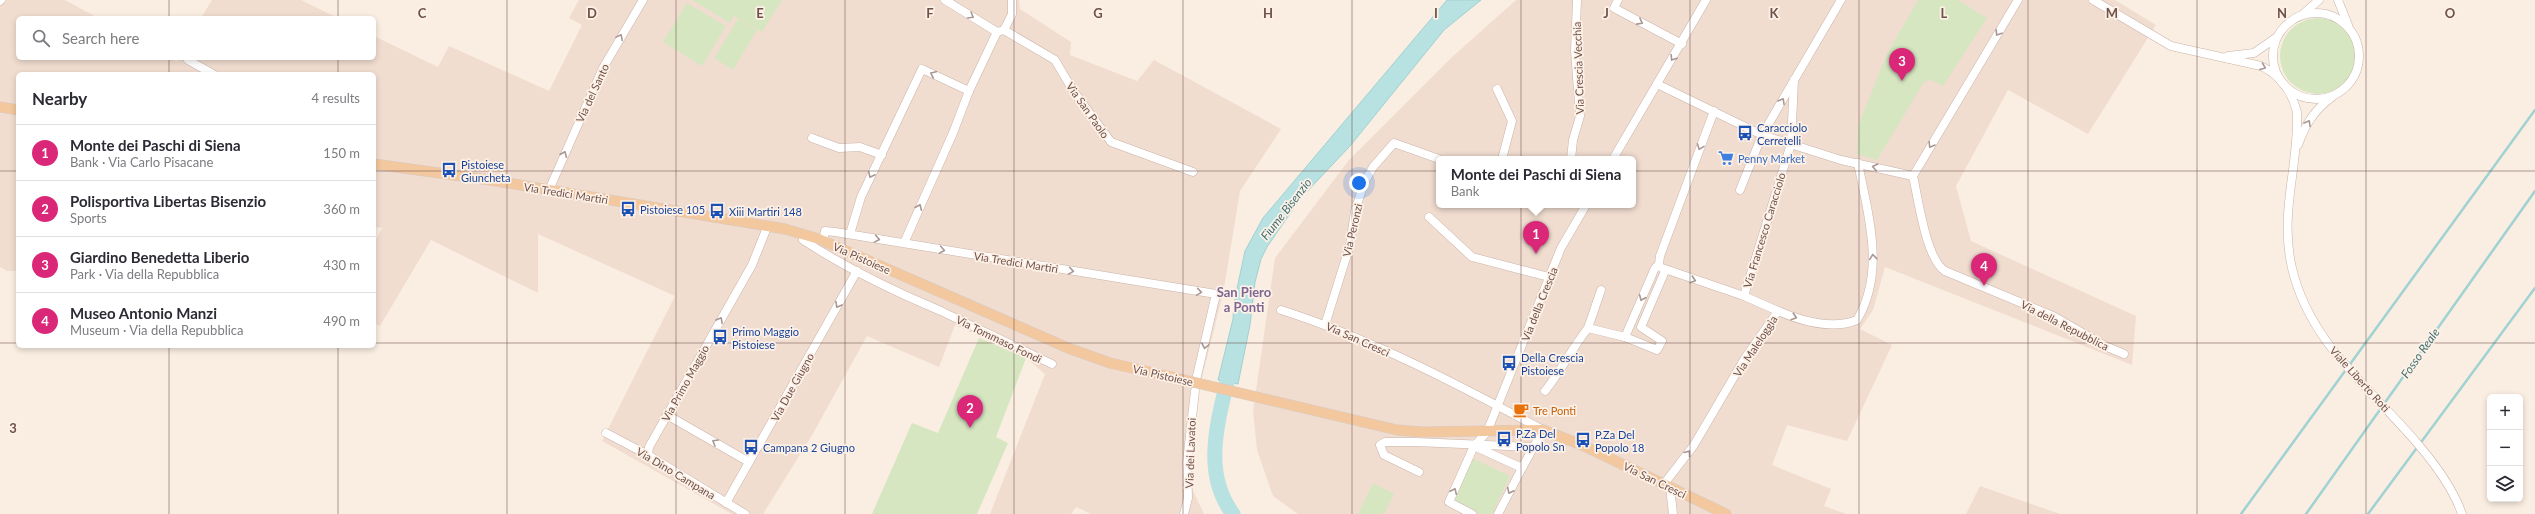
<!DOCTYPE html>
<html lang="en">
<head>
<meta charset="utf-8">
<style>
	:root { --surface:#fff; --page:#f7f7f7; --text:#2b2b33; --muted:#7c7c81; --line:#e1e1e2; --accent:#db2777 }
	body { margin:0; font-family:Lato,sans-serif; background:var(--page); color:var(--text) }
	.controls { position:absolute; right:12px; bottom:12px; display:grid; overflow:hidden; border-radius:6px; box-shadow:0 2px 6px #0003 }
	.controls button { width:36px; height:36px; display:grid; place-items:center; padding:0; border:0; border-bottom:1px solid var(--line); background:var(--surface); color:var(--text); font:20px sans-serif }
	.you { position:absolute; left:1359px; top:183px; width:14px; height:14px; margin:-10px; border:3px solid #fff; border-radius:50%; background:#1a73e8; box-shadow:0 0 0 6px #1a73e833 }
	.badge { display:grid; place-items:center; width:26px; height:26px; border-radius:50%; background:var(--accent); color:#fff; font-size:13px; font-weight:700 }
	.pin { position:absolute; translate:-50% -33px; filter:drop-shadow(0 1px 2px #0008) }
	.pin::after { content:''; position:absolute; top:21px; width:14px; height:12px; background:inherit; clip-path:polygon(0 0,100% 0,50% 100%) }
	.popup { position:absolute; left:1436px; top:156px; width:200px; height:52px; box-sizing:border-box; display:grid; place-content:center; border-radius:6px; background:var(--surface); filter:drop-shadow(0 1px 3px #0005); font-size:13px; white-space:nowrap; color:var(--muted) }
	.popup b { font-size:15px; color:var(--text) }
	.popup::after { content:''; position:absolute; left:50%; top:100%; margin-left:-8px; border:8px solid transparent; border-top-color:var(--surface) }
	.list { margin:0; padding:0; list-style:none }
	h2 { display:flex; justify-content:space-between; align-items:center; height:52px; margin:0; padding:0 16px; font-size:17px }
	h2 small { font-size:13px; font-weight:400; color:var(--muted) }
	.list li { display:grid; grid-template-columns:26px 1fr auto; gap:12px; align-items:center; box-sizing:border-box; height:56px; padding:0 16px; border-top:1px solid var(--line) }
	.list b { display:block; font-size:15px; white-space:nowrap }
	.list p { margin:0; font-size:13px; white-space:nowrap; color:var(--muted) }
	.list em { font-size:13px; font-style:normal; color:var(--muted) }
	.icon { flex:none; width:22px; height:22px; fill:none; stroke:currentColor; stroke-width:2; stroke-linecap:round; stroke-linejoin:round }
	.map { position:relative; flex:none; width:2535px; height:514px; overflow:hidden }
	.search { position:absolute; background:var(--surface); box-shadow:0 2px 6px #0003; left:16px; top:16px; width:360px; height:44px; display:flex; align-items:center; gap:10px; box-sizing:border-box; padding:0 14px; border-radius:6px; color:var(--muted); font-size:15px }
	.panel { position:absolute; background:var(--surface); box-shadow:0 2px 6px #0003; left:16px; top:72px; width:360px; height:276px; border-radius:6px }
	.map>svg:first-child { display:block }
	.residential { fill:#f1ddd0; fill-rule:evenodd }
	.green { fill:#d5e6c1 }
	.water { fill:#b8e1e1; stroke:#9fd2d2 }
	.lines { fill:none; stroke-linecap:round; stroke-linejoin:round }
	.stream { stroke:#9fd2d2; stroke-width:2.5 }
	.river { stroke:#b8e1e1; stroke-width:15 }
	.minor-casing { stroke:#c9b3a9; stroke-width:9 }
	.major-casing { stroke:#d4cbc9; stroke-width:11 }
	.minor { stroke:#fff; stroke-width:8 }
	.major { stroke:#f4c89e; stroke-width:10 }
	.major-bridge-casing { stroke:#d4cbc9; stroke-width:11; stroke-linecap:butt }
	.major-bridge { stroke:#f4c89e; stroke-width:10 }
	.oneway { stroke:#a99792 }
	.grid { fill:none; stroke:#6f524a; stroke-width:1; stroke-opacity:0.55 }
	.labels { text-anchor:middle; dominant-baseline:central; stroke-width:3.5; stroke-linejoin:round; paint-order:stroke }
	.street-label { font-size:11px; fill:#6f524a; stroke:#fdf1e7 }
	.transit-label { font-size:11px; fill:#164399; stroke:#fdf1e7; text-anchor:start }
	.shop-label { font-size:11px; fill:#366cbe; stroke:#fdf1e7; text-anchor:start }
	.food-label { font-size:11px; fill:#c56008; stroke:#fdf1e7; text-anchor:start }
	.water-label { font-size:12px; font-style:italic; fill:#407273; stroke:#fdf1e7 }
	.quarter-label { font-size:13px; font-weight:bold; fill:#7d6692; stroke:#fdf1e7 }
	.grid-label { font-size:13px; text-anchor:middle; font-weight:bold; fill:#6f524a; stroke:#fdf1e7; stroke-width:3.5; stroke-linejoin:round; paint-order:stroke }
</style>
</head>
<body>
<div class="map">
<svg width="2535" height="514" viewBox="0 0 2535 514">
	<rect width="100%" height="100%" fill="#faede1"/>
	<g class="residential">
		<path d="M0,0H65L98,18H18V58H169L177,62L179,58H374V36L438,67L449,46L549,91L582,25L569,18L579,0H1019L1020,9L1071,42L1070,55L1137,81L1154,60L1281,129L1240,191L1223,294L1197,397L1190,466L1193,491L1204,514H1091L1076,507L1071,514H990L1045,374L1026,358L955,325L939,367L867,336L811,437L763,514H732L602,441L675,296L538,234V293L431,240L380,326L374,323V244L382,228L374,227V74H18V271H7L0,267Z"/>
		<path d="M212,0H301L338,18H201Z"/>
		<path d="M1516,0H2115L2156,25L2088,134L2008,90L1956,186L1971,241L2136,316L2132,365L1885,267L1873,310L1860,329L1892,345L1847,441L1787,425L1772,465L1831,489L1824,506L1846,514H1298L1273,496L1257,450L1253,411L1275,258L1349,160L1451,58ZM1439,159H1633V205H1439Z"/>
		<path d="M1980,486L2060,514H1966Z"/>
	</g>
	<g class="green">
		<path d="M692,0H782L762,32L734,16L730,23Z"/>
		<path d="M1918,0H1958L1987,18L1943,86L1931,80L1924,82L1877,160L1857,154L1858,126L1864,111L1888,52Z"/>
		<path d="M687,3L726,26L702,66L663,42Z"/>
		<circle cx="2318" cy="56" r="38"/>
		<path d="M738,19L757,30L733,70L714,58Z"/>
		<path d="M979,338L1026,358L996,437L1008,443L977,514H872L912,423L938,433Z"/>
		<path d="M1472,458L1510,476L1492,514H1480L1452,500Z"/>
		<path d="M1373,483L1394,494L1384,514H1358Z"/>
	</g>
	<path class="water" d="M1447,0H1481L1444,30L1350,146L1300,199L1267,247L1261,259L1255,282L1250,325L1238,384L1218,380L1233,319L1234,303L1245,251L1263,218Z"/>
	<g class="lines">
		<g class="stream">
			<path d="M2241,514L2535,110"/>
			<path d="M2306,514L2535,191"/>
			<path d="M2368,514L2535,288"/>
		</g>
		<path class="river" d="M1232,361C1221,412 1199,469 1233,514"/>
		<defs>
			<g id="minor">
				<path d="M945,0L997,32L1004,30L1055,60L1072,89L1111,142L1193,172"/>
				<path d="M1618,0L1614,8L1682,44"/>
				<path d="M2018,0L1913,176C1918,198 1926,259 1945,271L2053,316L2105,346L2124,354"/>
				<path d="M2093,0L2171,46L2261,66C2280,75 2292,92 2297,112C2299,167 2279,212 2292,268C2309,342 2370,388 2417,443C2435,464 2453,488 2462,514"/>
				<path d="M2338,0L2348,25"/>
				<path d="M0,1L1,0"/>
				<circle cx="2316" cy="56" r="43"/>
				<path d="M2302,15L2319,0"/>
				<path d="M1004,30L1012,14V0"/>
				<path d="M2228,56L2254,53L2277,37"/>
				<path d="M188,60L213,74"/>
				<path d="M1657,84L1762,135L1841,160L1913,176"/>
				<path d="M1497,89L1512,121L1502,159"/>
				<path d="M812,138L839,148L860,147L882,155"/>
				<path d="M2298,145C2305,125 2314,110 2332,97"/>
				<path d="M1571,159L1573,140L1580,116L1575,51L1577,0"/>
				<path d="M1613,159L1706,0"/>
				<path d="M549,190L603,68L643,0"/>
				<path d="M1740,190L1762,135L1841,0"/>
				<path d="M1429,217L1472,257L1549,277"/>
				<path d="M804,234L803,240C846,268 893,291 941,311"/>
				<path d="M850,234L861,197L922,69L969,91"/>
				<path d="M823,241L825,231L835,232L1216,294L1197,376"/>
				<path d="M904,243L953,133L969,91L997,32"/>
				<path d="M1662,268L1744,296L1778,311"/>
				<path d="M1665,271L1641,327L1662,341L1657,350L1625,337L1655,268L1659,264L1660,256L1714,111"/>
				<path d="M1744,296L1791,144L1794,80"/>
				<path d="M1281,310C1372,339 1459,385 1543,430L1522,468L1474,446"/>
				<path d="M945,313L1052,364"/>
				<path d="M1325,325L1350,245L1355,211L1364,183L1373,167L1394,143L1439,159"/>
				<path d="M1588,328L1601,290"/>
				<path d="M1545,391C1561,371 1572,348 1588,328L1625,337"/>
				<path d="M667,415L749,462"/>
				<path d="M606,433L648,455L745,514"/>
				<path d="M648,455L649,447L752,265L768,225"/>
				<path d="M1419,472L1384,455L1380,445L1385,442H1416L1532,447"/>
				<path d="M1664,484L1694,445L1745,358L1778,311C1801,321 1833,330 1857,320C1886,271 1868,215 1858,163"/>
				<path d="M1670,487L1673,514"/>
				<path d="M726,503L857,271"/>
				<path d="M1184,514L1188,498L1187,462L1195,391"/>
				<path d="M1472,514L1449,502L1474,446L1487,432L1561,248L1586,205"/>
				<path d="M1498,514L1522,468"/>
			</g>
			<g id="major">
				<path d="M0,107L18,110"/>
				<path d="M374,164L490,180L785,229L819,239L1068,348L1110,363L1176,378"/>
				<path d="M1278,402L1397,430L1423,432L1543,430L1582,445L1726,514"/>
			</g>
		</defs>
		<use href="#minor" class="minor-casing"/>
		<use href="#major" class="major-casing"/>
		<use href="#minor" class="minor"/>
		<use href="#major" class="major"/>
		<defs>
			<path id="major-bridge" d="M1176,378L1278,402"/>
		</defs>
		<use href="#major-bridge" class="major-bridge-casing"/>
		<use href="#major-bridge" class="major-bridge"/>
	</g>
	<defs><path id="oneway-chevron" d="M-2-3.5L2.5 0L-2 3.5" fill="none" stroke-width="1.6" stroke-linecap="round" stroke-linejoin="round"/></defs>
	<g class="oneway">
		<use href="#oneway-chevron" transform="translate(971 16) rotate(31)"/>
		<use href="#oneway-chevron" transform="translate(1640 22) rotate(28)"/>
		<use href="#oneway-chevron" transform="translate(1998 33) rotate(122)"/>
		<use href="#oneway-chevron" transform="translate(620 37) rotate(-62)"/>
		<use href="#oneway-chevron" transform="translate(1673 58) rotate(122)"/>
		<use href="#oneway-chevron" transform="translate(2263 67) rotate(21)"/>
		<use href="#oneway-chevron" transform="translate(933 74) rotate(-155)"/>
		<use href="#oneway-chevron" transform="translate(1782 101) rotate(-60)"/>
		<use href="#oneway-chevron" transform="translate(2308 123) rotate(-60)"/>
		<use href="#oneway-chevron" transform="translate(1931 145) rotate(121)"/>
		<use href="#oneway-chevron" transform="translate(1700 147) rotate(111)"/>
		<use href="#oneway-chevron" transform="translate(564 154) rotate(-67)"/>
		<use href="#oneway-chevron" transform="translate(1875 167) rotate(-167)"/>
		<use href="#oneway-chevron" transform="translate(871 175) rotate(116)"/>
		<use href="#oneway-chevron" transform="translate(919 207) rotate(-67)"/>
		<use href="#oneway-chevron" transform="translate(877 239) rotate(10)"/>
		<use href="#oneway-chevron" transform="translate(942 250) rotate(10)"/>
		<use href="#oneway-chevron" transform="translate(1873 257) rotate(-96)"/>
		<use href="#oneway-chevron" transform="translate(1071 271) rotate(9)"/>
		<use href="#oneway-chevron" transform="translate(1693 280) rotate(18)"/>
		<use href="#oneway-chevron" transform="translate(1199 292) rotate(9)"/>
		<use href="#oneway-chevron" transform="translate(1642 298) rotate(113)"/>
		<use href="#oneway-chevron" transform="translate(838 305) rotate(119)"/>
		<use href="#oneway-chevron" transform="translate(1794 317) rotate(18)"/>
		<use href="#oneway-chevron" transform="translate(720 320) rotate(-61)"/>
		<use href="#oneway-chevron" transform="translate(1205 346) rotate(102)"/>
		<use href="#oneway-chevron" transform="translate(715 442) rotate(-150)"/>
		<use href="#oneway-chevron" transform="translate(1688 453) rotate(-52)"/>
		<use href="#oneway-chevron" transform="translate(1454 491) rotate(-65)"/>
		<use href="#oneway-chevron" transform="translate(1510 491) rotate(117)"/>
	</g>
	<path class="grid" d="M169,0V18M338,0V18M507,0V514M676,0V514M845,0V514M1014,0V514M1183,0V514M1352,0V514M1521,0V514M1690,0V514M1859,0V514M2028,0V514M2197,0V514M2366,0V514M169,58V74M338,58V74M0,171H18M374,171H2535M0,343H18M374,343H2535M169,346V514M338,346V514"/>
	<defs>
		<symbol id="bus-bare" viewBox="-9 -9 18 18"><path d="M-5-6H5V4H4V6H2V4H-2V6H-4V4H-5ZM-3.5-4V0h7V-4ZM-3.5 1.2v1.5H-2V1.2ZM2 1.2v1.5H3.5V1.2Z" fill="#1a4fb4" stroke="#fdf1e7" stroke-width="2.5" paint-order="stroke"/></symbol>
		<symbol id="supermarket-bare" viewBox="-9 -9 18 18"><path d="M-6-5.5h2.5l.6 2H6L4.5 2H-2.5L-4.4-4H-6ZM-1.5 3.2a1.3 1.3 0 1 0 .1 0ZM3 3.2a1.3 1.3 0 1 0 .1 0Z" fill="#3f7fe0" stroke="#fdf1e7" stroke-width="2.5" paint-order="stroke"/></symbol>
		<symbol id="cafe-bare" viewBox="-9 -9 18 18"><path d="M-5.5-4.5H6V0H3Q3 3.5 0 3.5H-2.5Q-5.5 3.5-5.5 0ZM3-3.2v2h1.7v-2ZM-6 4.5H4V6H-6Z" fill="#e8710a" stroke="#fdf1e7" stroke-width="2.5" paint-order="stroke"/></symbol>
	</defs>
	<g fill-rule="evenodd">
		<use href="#bus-bare" x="1734" y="122" width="22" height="22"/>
		<use href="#supermarket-bare" x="1715" y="147" width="22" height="22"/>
		<use href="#bus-bare" x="438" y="159" width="22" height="22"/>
		<use href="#bus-bare" x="617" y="198" width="22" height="22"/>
		<use href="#bus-bare" x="706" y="200" width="22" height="22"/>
		<use href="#bus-bare" x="709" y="326" width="22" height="22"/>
		<use href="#bus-bare" x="1498" y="352" width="22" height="22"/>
		<use href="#cafe-bare" x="1510" y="399" width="22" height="22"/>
		<use href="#bus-bare" x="1493" y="428" width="22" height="22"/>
		<use href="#bus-bare" x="1572" y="429" width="22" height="22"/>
		<use href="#bus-bare" x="740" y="436" width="22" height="22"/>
	</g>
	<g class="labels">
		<g class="street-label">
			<text transform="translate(1578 68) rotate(-92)">Via Crescia Vecchia</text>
			<text transform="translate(592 93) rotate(-65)">Via del Santo</text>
			<text transform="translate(1088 110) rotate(55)">Via San Paolo</text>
			<text transform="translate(566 193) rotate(9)">Via Tredici Martiri</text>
			<text transform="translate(1352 230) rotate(-77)">Via Peronzi</text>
			<text transform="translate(1764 230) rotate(-73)">Via Francesco Caracciolo</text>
			<text transform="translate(862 258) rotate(24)">Via Pistoiese</text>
			<text transform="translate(1016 262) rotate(9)">Via Tredici Martiri</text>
			<text transform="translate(1539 304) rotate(-68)">Via della Crescia</text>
			<text transform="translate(2065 325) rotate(27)">Via della Repubblica</text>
			<text transform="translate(999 339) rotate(26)">Via Tommaso Fondi</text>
			<text transform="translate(1358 339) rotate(24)">Via San Cresci</text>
			<text transform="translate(1755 346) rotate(-57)">Via Maleloggia</text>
			<text transform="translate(1163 375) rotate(13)">Via Pistoiese</text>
			<text transform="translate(2360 379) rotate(48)">Viale Liberto Roti</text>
			<text transform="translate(685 383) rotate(-61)">Via Primo Maggio</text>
			<text transform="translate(792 387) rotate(-61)">Via Due Giugno</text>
			<text transform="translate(1190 453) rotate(-88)">Via dei Lavatoi</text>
			<text transform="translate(676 473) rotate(31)">Via Dino Campana</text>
			<text transform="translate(1655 480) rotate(26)">Via San Cresci</text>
		</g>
		<g class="transit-label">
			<text x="1757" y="127">Caracciolo<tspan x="1757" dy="13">Cerretelli</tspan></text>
			<text x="461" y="164">Pistoiese<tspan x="461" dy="13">Giuncheta</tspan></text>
			<text x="640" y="209">Pistoiese 105</text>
			<text x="729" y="211">Xiii Martiri 148</text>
			<text x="732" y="331">Primo Maggio<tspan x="732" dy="13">Pistoiese</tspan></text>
			<text x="1521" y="357">Della Crescia<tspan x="1521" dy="13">Pistoiese</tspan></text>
			<text x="1516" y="433">P.Za Del<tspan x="1516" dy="13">Popolo Sn</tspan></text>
			<text x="1595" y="434">P.Za Del<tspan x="1595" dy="13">Popolo 18</tspan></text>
			<text x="763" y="447">Campana 2 Giugno</text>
		</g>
		<g class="shop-label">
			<text x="1738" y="158">Penny Market</text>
		</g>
		<g class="food-label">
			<text x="1533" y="410">Tre Ponti</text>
		</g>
		<g class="water-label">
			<text transform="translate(1286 209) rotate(-52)">Fiume Bisenzio</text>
			<text transform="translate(2420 353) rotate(-55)">Fosso Reale</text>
		</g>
		<g class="quarter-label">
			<text x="1244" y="292">San Piero<tspan x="1244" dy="15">a Ponti</tspan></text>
		</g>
	</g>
	<g class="grid-label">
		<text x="422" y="18">C</text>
		<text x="592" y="18">D</text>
		<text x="760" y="18">E</text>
		<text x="930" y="18">F</text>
		<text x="1098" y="18">G</text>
		<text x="1268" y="18">H</text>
		<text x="1436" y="18">I</text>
		<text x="1606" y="18">J</text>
		<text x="1774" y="18">K</text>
		<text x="1944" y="18">L</text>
		<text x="2112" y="18">M</text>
		<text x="2282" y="18">N</text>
		<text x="2450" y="18">O</text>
		<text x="13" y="433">3</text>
	</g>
</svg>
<div class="controls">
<button>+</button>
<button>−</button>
<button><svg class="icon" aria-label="layers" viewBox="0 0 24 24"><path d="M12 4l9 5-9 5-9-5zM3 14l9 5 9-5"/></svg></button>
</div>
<div class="you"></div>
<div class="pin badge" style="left:1536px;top:254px">1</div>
<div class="popup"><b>Monte dei Paschi di Siena</b>Bank</div>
<div class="pin badge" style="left:970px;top:428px">2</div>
<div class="pin badge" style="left:1902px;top:81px">3</div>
<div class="pin badge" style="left:1984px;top:286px">4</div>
<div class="search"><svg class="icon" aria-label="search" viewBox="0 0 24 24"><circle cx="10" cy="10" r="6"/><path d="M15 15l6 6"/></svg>Search here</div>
<section class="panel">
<h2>Nearby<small>4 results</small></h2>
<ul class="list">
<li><span class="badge">1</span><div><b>Monte dei Paschi di Siena</b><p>Bank · Via Carlo Pisacane</p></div><em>150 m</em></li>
<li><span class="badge">2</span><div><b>Polisportiva Libertas Bisenzio</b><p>Sports</p></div><em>360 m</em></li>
<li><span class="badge">3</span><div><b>Giardino Benedetta Liberio</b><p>Park · Via della Repubblica</p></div><em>430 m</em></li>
<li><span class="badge">4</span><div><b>Museo Antonio Manzi</b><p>Museum · Via della Repubblica</p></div><em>490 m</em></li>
</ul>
</section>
</div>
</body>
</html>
